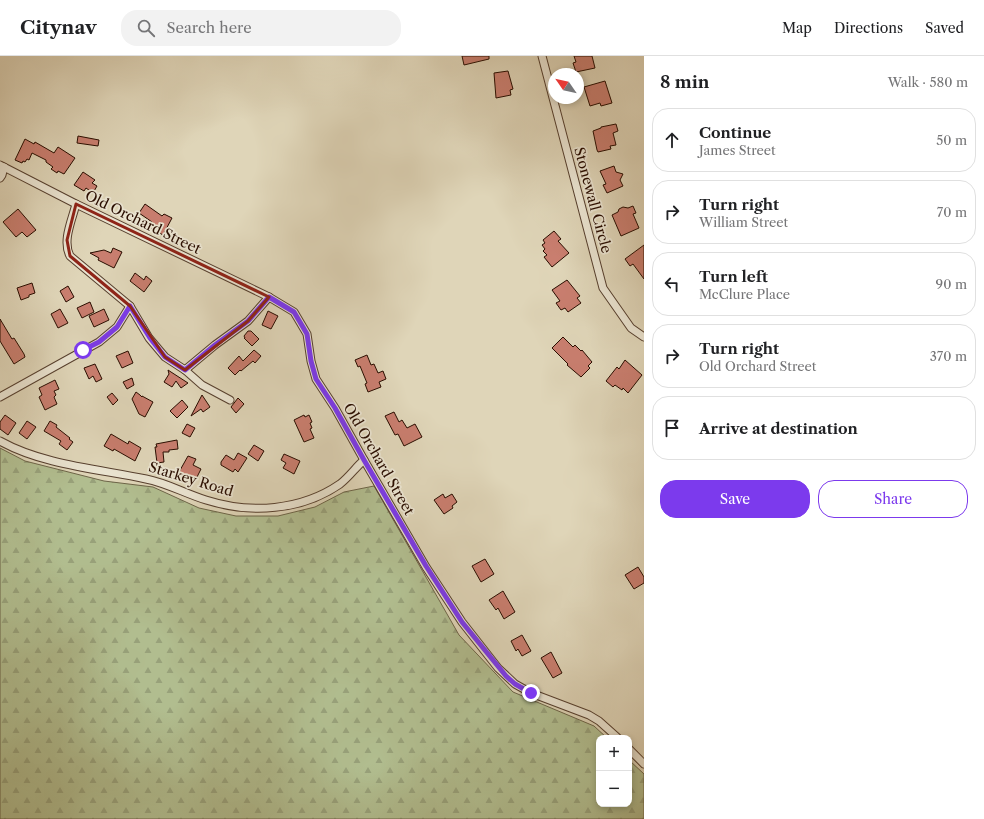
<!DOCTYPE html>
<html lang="en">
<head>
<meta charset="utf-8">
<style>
	:root { --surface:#fff; --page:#f2f2f2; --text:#202124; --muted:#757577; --line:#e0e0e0; --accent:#7c3aed }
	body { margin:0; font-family:"Libre Caslon Text",serif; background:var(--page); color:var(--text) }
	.controls { position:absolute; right:12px; bottom:12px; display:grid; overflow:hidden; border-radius:8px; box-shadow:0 2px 6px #0003 }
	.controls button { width:36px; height:36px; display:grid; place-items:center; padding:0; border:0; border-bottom:1px solid var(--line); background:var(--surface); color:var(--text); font:20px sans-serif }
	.compass { position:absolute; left:548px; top:12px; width:36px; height:36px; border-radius:50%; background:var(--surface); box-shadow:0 2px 6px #0003; rotate:304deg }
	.stop { position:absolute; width:12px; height:12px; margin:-9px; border:3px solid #7c3aed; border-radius:50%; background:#fff }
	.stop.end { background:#7c3aed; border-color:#fff; box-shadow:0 1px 4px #0008 }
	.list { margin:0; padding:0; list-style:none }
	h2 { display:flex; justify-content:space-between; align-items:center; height:52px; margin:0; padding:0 16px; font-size:17px }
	h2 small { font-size:13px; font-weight:400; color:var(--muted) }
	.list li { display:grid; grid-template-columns:26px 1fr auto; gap:12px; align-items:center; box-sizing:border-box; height:64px; margin:0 8px 8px; padding:0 8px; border:1px solid var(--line); border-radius:16px }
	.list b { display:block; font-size:15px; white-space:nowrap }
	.list p { margin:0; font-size:13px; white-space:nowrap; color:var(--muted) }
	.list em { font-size:13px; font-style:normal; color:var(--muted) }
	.actions { display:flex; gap:8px; padding:12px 16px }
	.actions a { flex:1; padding:9px 0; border:1px solid var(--accent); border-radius:16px; text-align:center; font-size:14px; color:var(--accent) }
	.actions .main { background:var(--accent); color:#fff }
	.icon { flex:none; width:22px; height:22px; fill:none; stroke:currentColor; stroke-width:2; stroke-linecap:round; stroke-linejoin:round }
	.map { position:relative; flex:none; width:644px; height:763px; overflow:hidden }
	header { display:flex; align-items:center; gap:24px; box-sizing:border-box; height:56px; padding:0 20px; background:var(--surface); border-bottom:1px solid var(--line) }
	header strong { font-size:19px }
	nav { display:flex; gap:22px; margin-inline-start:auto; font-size:14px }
	.search { width:280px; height:36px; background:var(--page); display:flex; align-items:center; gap:10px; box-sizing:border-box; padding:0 14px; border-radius:16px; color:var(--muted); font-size:15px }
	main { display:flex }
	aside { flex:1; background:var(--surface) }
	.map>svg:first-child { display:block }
	.forest { fill:url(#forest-firs); stroke:#6d6548 }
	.building { fill:#c97e6f; stroke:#290d00 }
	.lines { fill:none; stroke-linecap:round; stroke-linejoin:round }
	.minor-casing { stroke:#563f2e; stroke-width:9 }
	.minor { stroke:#eae4d1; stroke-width:7 }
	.route { stroke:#7c3aed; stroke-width:5 }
	.marked { fill:none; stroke:#8f2418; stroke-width:3; stroke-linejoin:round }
	.labels { text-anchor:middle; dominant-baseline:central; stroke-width:3.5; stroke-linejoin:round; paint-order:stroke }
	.street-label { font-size:14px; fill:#290d00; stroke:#eae4d1 }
</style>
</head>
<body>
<header>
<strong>Citynav</strong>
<div class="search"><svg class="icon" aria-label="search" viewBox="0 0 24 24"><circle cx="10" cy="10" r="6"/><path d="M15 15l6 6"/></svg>Search here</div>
<nav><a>Map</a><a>Directions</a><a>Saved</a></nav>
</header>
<main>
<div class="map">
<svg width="644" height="763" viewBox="0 0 644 763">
	<defs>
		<pattern id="forest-firs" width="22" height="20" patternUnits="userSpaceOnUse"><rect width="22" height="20" fill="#b1bd8f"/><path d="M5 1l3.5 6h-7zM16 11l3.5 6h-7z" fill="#98a17a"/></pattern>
	</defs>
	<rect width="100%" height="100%" fill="#dfd5b8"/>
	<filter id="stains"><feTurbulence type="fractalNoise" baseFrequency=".005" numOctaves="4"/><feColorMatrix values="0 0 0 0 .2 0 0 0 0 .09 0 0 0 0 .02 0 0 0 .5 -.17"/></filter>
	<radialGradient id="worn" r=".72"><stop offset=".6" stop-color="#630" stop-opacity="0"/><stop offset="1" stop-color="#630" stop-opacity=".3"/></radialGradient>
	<path class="forest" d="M0,392L25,405L104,425L153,431L199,452L236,460H278L315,451L344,436L374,430L459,579L513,636L594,670L607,682H599V748H629V704L644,718V763H0Z"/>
	<g class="building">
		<path d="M462,0H489V3L464,9Z"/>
		<path d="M574,0H592L595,12L576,16L573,7L576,6Z"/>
		<path d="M508,15L513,33L510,34L511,39L496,42L494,17Z"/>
		<path d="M605,25L612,47L601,50L600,47L590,50L584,31Z"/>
		<path d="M616,68L618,75L613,77L616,89L610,90L611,93L598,96L597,94L593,75L601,72V71Z"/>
		<path d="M78,80L99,84L98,90L77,87Z"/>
		<path d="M25,83L34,88L35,86L54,97L58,91L75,102L64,118L58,115L57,117L51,113L53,111L46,106V104L32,97L29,104L27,103L25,106L23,105L22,107L15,104Z"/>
		<path d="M614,110L616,116L623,118L620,124L623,130L607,137L603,129L606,128L600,115Z"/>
		<path d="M83,116L95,124L92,127L97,130L93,137L86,132L84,135L74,129Z"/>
		<path d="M145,148L162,160L164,158L172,162L163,179L149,171L152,166L139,157Z"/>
		<path d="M633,150L636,157L633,158L639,172L621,180L612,159L618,156L619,153L623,151L628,152Z"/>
		<path d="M18,153L36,174L27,181L22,176L16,181L3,166Z"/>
		<path d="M554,175L561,183L558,185L569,197L552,211L544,201L547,199L543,195L545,193L542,189L545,187L543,184Z"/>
		<path d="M644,189V223L633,208L630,210L625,203Z"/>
		<path d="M113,192L122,196L114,212L98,204L99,202L90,197L104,194L111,197Z"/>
		<path d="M135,217L144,224L146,220L152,225L144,236L130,225Z"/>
		<path d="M567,224L580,240L577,242L581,247L568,256L565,252L561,254L556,247L560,245L552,234Z"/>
		<path d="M32,227L35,237L29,239V241L21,244L17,232Z"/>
		<path d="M68,230L74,241L66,246L60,235Z"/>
		<path d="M90,246L94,256L82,262L77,252Z"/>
		<path d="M60,253L68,267L58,272L51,258Z"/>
		<path d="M104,253L109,264L94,271L89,260Z"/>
		<path d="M268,255L278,260L271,273L262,269Z"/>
		<path d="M0,263L12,283L14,282L24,298L25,301L14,308L0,285Z"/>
		<path d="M248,275H251L259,283L252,290L244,282H245L244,280Z"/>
		<path d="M563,281L573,291L575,289L581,295L582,294L592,306L588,310L590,312L581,321L567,309L568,308L552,292Z"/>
		<path d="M254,294L261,300L255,307L253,305L241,315L240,314L235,319L228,312L239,300L243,305Z"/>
		<path d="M128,295L133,307L122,312L116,300Z"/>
		<path d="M367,299L371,309L374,308L378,317L383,315L386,323L379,326L381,331L368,336L365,328L367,327L360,310L358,311L355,304Z"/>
		<path d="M625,304L642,319L628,337L623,332L622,334L615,329L613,331L606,325L617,311L619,313Z"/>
		<path d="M95,308L102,323L96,326L93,320L89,323L84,312Z"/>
		<path d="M168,314L171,316L188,327L181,332L176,325L172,331L164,326L169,318Z"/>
		<path d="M132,322L134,329L127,333L123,326Z"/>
		<path d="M55,324L59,333L54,335L56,339L54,341L57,348L45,354L39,341L42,339L39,332Z"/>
		<path d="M136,336L140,339L142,341V340L153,346L145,361L139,358L132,343Z"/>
		<path d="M112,337L118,344L113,349L107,341Z"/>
		<path d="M202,339L210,351L203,356L201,353L191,360Z"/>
		<path d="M238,342L244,348L236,357L231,351Z"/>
		<path d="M182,344L188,351L177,362L170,355Z"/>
		<path d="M394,356L399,366L402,364L407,372L415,368L422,381L404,390L398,378L395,379L385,360Z"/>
		<path d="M5,359L16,367L8,379L0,373V366Z"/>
		<path d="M304,359L305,361L309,359L312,366L310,367L312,372L310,373L314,382L304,386L294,364Z"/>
		<path d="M27,365L36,371L27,383L19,377Z"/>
		<path d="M50,365L57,369L56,371L70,382L69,383L73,386L67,394L59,388L61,385L44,375Z"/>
		<path d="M187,368L195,372L190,381L182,377Z"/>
		<path d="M111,378L128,388L129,385L141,392L135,405L114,393L113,395L104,390Z"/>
		<path d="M177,384L178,393L169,394V396H163L164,406L157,407L155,391H157L156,388Z"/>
		<path d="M254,389L264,395L258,405L248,398Z"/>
		<path d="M238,397L247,402L238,416L235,413L233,416L221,409V406L226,399L234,404Z"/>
		<path d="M284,398L300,405L294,418L283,412L286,407L281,404Z"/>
		<path d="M188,400L196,403L193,409L201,413L195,425L179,416Z"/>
		<path d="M443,438L445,442L452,438L457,446L452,450L453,452L444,458L434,444Z"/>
		<path d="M485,503L494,518L481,526L472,510Z"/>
		<path d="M638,511L644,521V527L634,533L625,519Z"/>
		<path d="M503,535L515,556L504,563L498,552L496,554L489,544Z"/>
		<path d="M522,579L531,595L522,600L518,593L516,595L511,585Z"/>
		<path d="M551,596L562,617L553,622L541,602Z"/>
	</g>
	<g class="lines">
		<defs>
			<g id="minor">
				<path d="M542,0L603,232L631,272L644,281"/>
				<path d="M0,109L76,148L269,241L294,256L307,278L311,305L316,323L335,352L364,404L426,511L462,566L498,612L515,628L531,637L589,659L599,665L618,682"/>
				<path d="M0,122L2,119L4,111"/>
				<path d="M76,148C72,164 62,185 70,200L130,250L149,282L165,301L185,314L202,329L230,344"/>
				<path d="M185,314L215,289L248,265L269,241"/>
				<path d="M0,341L99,286L117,271L130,250"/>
				<path d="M0,385C43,409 99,413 146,423C167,427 186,438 206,444C250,458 301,455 340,428C349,421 356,411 364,404"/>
				<path d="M629,693L644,708"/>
			</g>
		</defs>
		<use href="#minor" class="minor-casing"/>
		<use href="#minor" class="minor"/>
	</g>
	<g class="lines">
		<path class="route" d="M83,294L99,286L117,271L130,250L150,282L165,301L185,314L215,289L248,265L269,241L294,256L307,278L311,305L316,323L335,352L364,404L426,510L462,566L506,620L515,628L531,637"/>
	</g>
	<path class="marked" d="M76,148L269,241L248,265L185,314L165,301L130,250L70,200L67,184Z"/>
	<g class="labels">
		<g class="street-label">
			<text transform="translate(593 144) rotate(75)">Stonewall Circle</text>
			<text transform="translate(143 166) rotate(26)">Old Orchard Street</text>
			<text transform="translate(379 403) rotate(60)">Old Orchard Street</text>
			<text transform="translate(191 423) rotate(17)">Starkey Road</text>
		</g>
	</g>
	<rect width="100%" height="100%" filter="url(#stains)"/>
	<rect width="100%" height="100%" fill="url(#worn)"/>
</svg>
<div class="controls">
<button>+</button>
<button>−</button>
</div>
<svg class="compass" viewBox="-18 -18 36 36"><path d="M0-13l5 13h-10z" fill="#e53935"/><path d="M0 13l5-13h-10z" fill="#757577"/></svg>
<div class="stop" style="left:83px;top:294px"></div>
<div class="stop end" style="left:531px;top:637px"></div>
</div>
<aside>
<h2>8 min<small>Walk · 580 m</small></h2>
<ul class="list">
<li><svg class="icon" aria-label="ahead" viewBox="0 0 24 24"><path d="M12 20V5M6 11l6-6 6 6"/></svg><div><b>Continue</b><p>James Street</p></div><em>50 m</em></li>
<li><svg class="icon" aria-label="right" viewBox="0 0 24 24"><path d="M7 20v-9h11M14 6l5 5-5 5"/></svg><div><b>Turn right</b><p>William Street</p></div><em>70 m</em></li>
<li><svg class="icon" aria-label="left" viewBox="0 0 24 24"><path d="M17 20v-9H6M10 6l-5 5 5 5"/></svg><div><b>Turn left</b><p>McClure Place</p></div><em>90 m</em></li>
<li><svg class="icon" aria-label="right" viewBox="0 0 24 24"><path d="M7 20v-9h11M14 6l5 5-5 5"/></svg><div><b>Turn right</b><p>Old Orchard Street</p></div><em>370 m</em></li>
<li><svg class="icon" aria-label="arrive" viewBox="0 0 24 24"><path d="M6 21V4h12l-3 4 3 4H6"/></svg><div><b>Arrive at destination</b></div></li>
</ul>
<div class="actions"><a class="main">Save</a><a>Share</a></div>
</aside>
</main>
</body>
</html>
